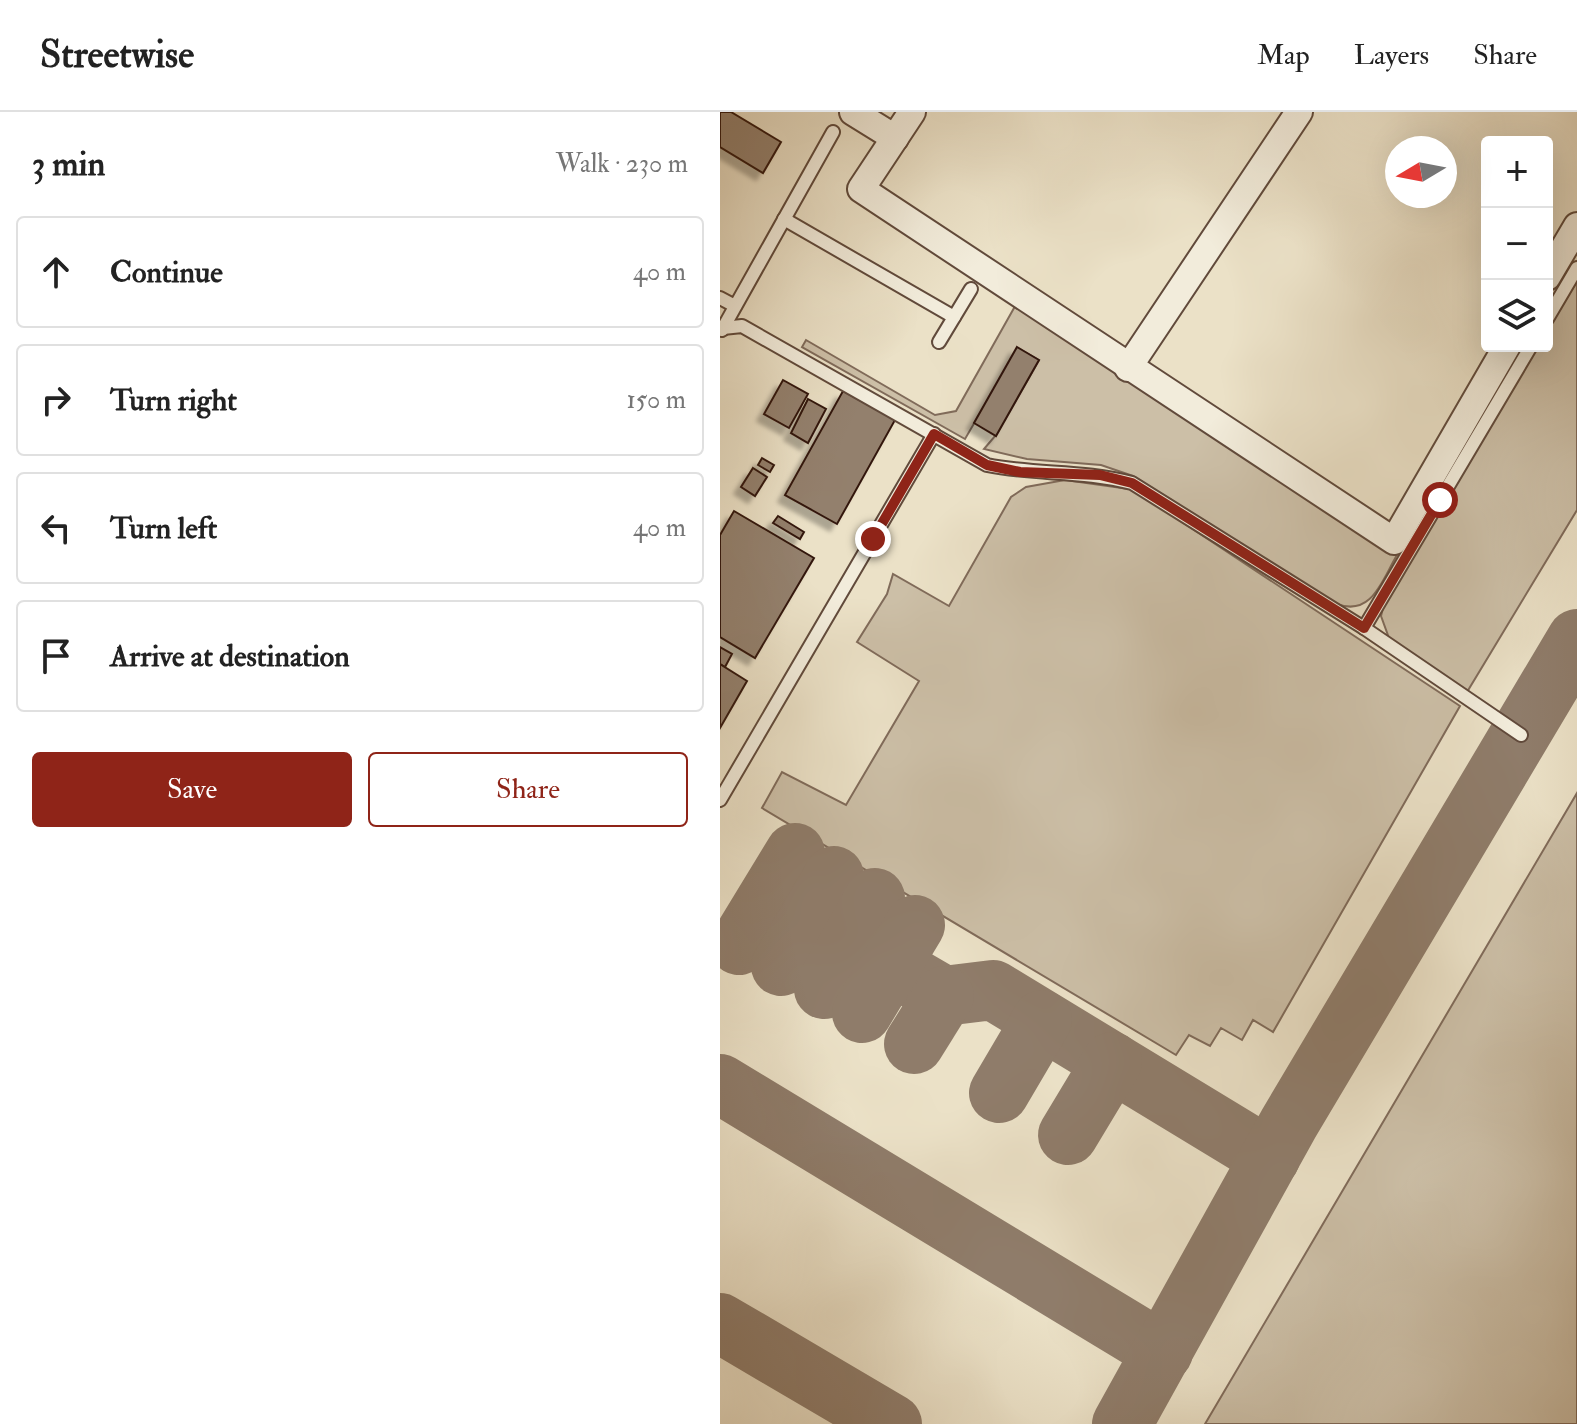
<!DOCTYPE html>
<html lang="en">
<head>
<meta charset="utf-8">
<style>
	:root { --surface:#fff; --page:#f6f6f6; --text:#222; --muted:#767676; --line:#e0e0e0; --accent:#8f2418 }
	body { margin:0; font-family:"IM FELL Double Pica",serif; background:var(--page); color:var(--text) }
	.controls { position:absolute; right:24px; top:24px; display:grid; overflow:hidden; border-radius:8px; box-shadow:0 8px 32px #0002 }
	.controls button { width:72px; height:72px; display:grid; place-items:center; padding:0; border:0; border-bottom:2px solid var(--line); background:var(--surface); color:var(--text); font:40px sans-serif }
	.compass { position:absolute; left:665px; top:24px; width:72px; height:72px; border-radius:50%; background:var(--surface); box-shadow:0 8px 32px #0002; rotate:260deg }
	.stop { position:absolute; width:24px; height:24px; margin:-18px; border:6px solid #8f2418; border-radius:50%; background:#fff }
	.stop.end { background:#8f2418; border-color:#fff; box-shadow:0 2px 8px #0008 }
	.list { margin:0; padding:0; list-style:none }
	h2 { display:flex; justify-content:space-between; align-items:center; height:104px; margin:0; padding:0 32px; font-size:34px }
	h2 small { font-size:26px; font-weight:400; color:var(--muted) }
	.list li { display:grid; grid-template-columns:52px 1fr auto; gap:24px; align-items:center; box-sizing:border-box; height:112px; margin:0 16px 16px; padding:0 16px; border:2px solid var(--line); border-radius:8px }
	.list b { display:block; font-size:30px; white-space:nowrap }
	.list em { font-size:26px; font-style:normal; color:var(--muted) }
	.actions { display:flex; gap:16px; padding:24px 32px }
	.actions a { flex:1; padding:18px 0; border:2px solid var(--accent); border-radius:8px; text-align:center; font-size:28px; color:var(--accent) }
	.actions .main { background:var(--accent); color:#fff }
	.icon { flex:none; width:44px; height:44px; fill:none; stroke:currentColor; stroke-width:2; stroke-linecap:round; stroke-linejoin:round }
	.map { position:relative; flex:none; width:857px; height:1312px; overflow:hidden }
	header { display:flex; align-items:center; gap:48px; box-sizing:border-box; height:112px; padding:0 40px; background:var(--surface); border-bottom:2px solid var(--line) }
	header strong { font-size:38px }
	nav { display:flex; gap:44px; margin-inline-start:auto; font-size:28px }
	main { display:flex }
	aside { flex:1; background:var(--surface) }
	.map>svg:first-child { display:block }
	.green { fill:#ccbfa7; stroke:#806b5a; stroke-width:2 }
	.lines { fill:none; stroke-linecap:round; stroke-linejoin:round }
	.taxiway { stroke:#8f7c6a; stroke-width:60 }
	.building { fill:#93806d; stroke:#33170c; stroke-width:2; filter:url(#shadow) }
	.lane-casing { stroke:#614a3b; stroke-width:16 }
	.street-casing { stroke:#614a3b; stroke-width:30 }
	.lane { stroke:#f2ecdb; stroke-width:12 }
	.street { stroke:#f2ecdb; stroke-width:26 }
	.route { stroke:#8f2418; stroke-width:10 }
</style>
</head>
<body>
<header>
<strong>Streetwise</strong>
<nav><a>Map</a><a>Layers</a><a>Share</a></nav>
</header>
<main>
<aside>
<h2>3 min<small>Walk · 230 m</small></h2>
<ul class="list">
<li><svg class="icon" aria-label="ahead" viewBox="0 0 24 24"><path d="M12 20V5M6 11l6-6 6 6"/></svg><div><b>Continue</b></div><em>40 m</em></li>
<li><svg class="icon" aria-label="right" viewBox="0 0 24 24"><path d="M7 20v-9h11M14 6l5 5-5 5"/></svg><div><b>Turn right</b></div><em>150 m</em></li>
<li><svg class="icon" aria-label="left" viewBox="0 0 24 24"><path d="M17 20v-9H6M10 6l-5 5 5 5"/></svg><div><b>Turn left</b></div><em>40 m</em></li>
<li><svg class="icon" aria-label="arrive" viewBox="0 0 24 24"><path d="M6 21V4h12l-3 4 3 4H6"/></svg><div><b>Arrive at destination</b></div></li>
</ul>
<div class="actions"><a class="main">Save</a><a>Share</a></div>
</aside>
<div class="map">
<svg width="857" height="1312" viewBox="0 0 857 1312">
	<defs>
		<filter id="shadow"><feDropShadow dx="-7" dy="7" stdDeviation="2" flood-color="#0004"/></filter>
	</defs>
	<rect width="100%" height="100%" fill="#ebe1c7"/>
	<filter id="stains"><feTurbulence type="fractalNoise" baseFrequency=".0025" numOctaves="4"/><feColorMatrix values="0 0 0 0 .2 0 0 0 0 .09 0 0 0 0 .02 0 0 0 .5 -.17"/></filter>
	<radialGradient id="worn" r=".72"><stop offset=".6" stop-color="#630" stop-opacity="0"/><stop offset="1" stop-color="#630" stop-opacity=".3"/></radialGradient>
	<g class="green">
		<path d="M857,169V398L747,580L669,526L661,504L663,496L818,234H827V219Z"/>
		<path d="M298,189L677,443C662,468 652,505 617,492L413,364L381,353L307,347L264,337L276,323L319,248L298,236L245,327L82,235L86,228L215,303L236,299Z"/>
		<path d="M345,368L409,377L435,392L740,594L553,920L533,908L522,928L501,916L490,934L469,923L456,943L42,696L62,660L126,693L199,569L137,530L167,482L173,462L229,494L291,385L306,375Z"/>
		<path d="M857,681V1312H485Z"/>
	</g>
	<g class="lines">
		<g class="taxiway">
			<path d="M50,783L224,884L273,878L550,1046"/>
			<path d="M19,833L75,741"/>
			<path d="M61,854L114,764"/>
			<path d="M104,877L155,786"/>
			<path d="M142,901L195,813"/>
			<path d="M194,932L224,884"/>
			<path d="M0,972L443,1240"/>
			<path d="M279,981L322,908"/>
			<path d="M348,1023L392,950"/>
			<path d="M0,1211L172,1312"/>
			<path d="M402,1312L569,1011L857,527"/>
		</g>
	</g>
	<g class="building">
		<path d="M0,0H11L61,30L43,61L0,35Z"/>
		<path d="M297,235L319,248L276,324L254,311Z"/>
		<path d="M63,268L88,282L69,316L44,302Z"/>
		<path d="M123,279L175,308L117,412L65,383Z"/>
		<path d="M88,287L106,297L88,331L71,321Z"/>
		<path d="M42,346L54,353L50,360L38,353Z"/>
		<path d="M33,356L47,365L35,384L21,375Z"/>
		<path d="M14,399L94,446L35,546L0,525V423Z"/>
		<path d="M58,404L84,420L80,427L53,411Z"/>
		<path d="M0,535L12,542L5,555L0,552Z"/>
		<path d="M0,552L27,569L0,616Z"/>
	</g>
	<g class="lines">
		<defs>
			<g id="lane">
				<path d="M64,107L234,205"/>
				<path d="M0,186L15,194"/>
				<path d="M827,207L857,156"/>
				<path d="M3,216L22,214L267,353C315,363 363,358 412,371L644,516L801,623"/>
				<path d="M2,218L113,20"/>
				<path d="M219,230L251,177"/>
				<path d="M644,516L811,234"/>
				<path d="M0,688L214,322"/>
			</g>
			<g id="street">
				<path d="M133,0L175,26"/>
				<path d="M192,0L141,77L674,429L787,234"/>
				<path d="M827,165L857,114"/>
				<path d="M408,256L579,0"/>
			</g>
		</defs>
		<use href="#lane" class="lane-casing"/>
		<use href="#street" class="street-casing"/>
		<use href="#lane" class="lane"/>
		<use href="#street" class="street"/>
	</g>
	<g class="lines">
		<path class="route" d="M153,427L214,322L267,353L300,360L380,363L412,371L644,516L720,388"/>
	</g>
	<rect width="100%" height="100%" filter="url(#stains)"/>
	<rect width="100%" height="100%" fill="url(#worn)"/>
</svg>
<div class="controls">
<button>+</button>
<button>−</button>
<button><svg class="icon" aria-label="layers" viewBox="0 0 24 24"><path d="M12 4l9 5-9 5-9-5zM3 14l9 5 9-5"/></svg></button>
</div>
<svg class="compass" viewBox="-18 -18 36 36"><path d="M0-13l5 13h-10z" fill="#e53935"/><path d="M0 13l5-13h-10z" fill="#767676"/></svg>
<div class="stop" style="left:720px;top:388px"></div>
<div class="stop end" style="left:153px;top:427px"></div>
</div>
</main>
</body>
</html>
